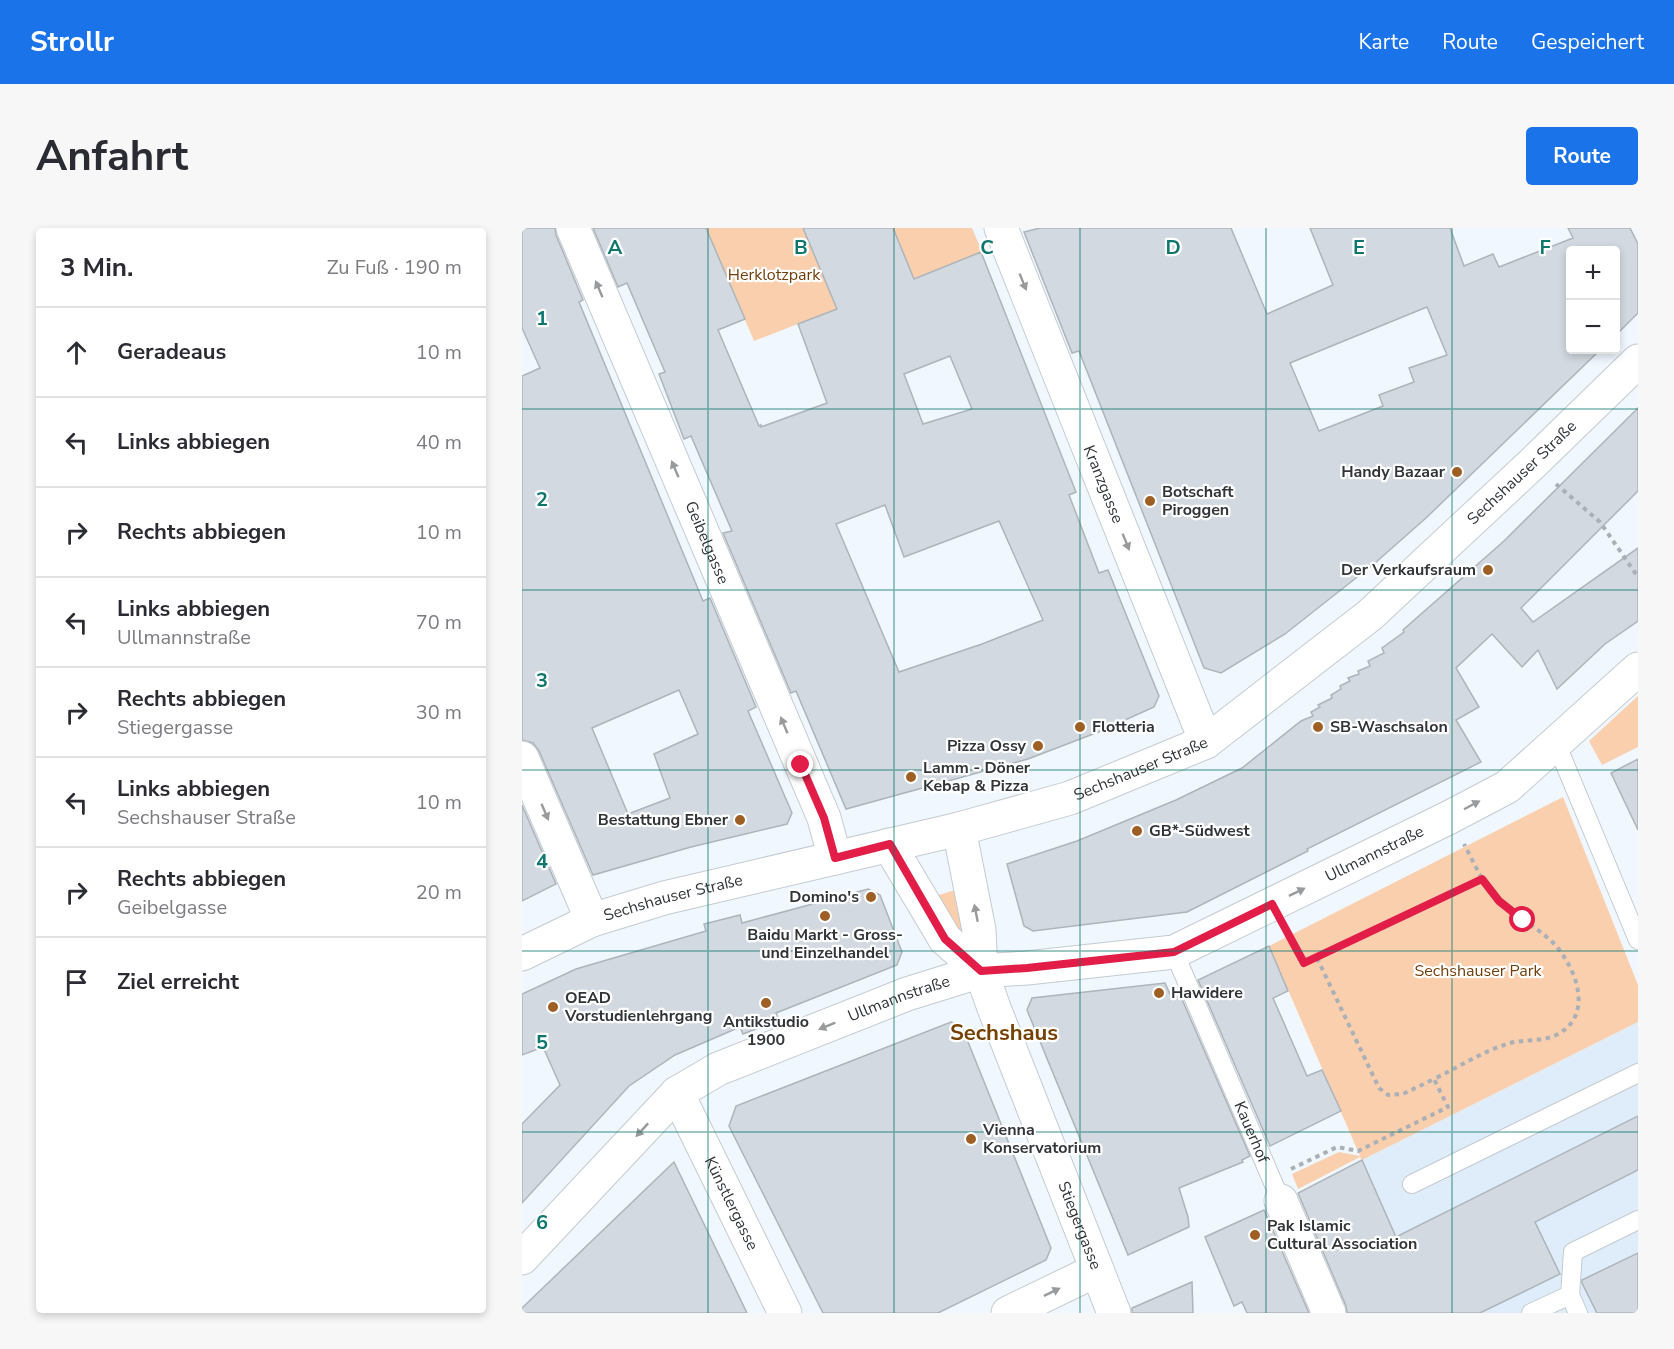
<!DOCTYPE html>
<html lang="de">
<head>
<meta charset="utf-8">
<style>
	:root { --surface:#fff; --page:#f7f7f7; --text:#2b2b33; --muted:#7c7c81; --line:#e1e1e2; --accent:#1a73e8 }
	body { margin:0; font-family:"Nunito Sans",sans-serif; background:var(--page); color:var(--text) }
	.controls { position:absolute; right:18px; top:18px; display:grid; overflow:hidden; border-radius:6px; box-shadow:0 3px 9px #0003 }
	.controls button { width:54px; height:54px; display:grid; place-items:center; padding:0; border:0; border-bottom:2px solid var(--line); background:var(--surface); color:var(--text); font:30px sans-serif }
	.stop { position:absolute; width:18px; height:18px; margin:-14px; border:4px solid #e11d48; border-radius:50%; background:#fff }
	.stop.end { background:#e11d48; border-color:#fff; box-shadow:0 2px 6px #0008 }
	.list { margin:0; padding:0; list-style:none }
	h2 { display:flex; justify-content:space-between; align-items:center; height:78px; margin:0; padding:0 24px; font-size:26px }
	h2 small { font-size:20px; font-weight:400; color:var(--muted) }
	.list li { display:grid; grid-template-columns:39px 1fr auto; gap:18px; align-items:center; box-sizing:border-box; height:90px; padding:0 24px; border-top:2px solid var(--line) }
	.list b { display:block; font-size:22px; white-space:nowrap }
	.list p { margin:0; font-size:20px; white-space:nowrap; color:var(--muted) }
	.list em { font-size:20px; font-style:normal; color:var(--muted) }
	.icon { flex:none; width:33px; height:33px; fill:none; stroke:currentColor; stroke-width:2; stroke-linecap:round; stroke-linejoin:round }
	.map { position:relative; flex:none; width:1116px; height:1085px; overflow:hidden; border-radius:6px }
	header { display:flex; align-items:center; gap:36px; box-sizing:border-box; height:84px; padding:0 30px; background:var(--accent); color:#fff }
	header strong { font-size:28px }
	nav { display:flex; gap:33px; margin-inline-start:auto; font-size:21px }
	.intro { display:flex; align-items:center; justify-content:space-between; box-sizing:border-box; height:144px; padding:0 36px }
	h1 { margin:0; font-size:42px }
	.button { padding:15px 27px; border-radius:6px; background:var(--accent); color:#fff; font-size:21px; font-weight:700 }
	main { display:flex; gap:36px; padding:0 36px }
	aside { flex:1; background:var(--surface); border-radius:6px; box-shadow:0 3px 9px #0003 }
	.map>svg:first-child { display:block }
	.built { fill:#dfecf9 }
	.green { fill:#f9cfae }
	.building { fill:#d2d9e0; stroke:#adb4ba; stroke-width:1.5; fill-rule:evenodd }
	.lines { fill:none; stroke-linecap:round; stroke-linejoin:round }
	.lane-casing { stroke:#c4cbd1; stroke-width:20 }
	.street-casing { stroke:#c4cbd1; stroke-width:35 }
	.secondary-casing { stroke:#c4cbd1; stroke-width:35 }
	.path { stroke:#abb0b6; stroke-width:4; stroke-dasharray:4.5 4.5; stroke-linecap:butt }
	.lane { stroke:#fff; stroke-width:18 }
	.street { stroke:#fff; stroke-width:33 }
	.secondary { stroke:#fff; stroke-width:33 }
	.oneway { fill:#989a9c }
	.route { stroke:#e11d48; stroke-width:8 }
	.grid { fill:none; stroke:#0f766e; stroke-width:1.5; stroke-opacity:0.55 }
	.poi-dot { fill:#9d5f24; stroke:#fff; stroke-width:2 }
	.labels { text-anchor:middle; dominant-baseline:central; stroke-width:4.5; stroke-linejoin:round; paint-order:stroke }
	.park-label { font-size:16px; fill:#703e09; stroke:#fff }
	.poi-label { font-size:16px; font-weight:bold; fill:#323538; stroke:#fff; text-anchor:start }
	.street-label { font-size:16px; fill:#323538; stroke:#fff }
	.district-label { font-size:22px; font-weight:bold; fill:#764000; stroke:#fff }
	.grid-label { font-size:20px; text-anchor:middle; font-weight:bold; fill:#0f766e; stroke:#fff; stroke-width:4.5; stroke-linejoin:round; paint-order:stroke }
</style>
</head>
<body>
<header>
<strong>Strollr</strong>
<nav><a>Karte</a><a>Route</a><a>Gespeichert</a></nav>
</header>
<div class="intro"><h1>Anfahrt</h1><a class="button">Route</a></div>
<main>
<aside>
<h2>3 Min.<small>Zu Fuß · 190 m</small></h2>
<ul class="list">
<li><svg class="icon" aria-label="ahead" viewBox="0 0 24 24"><path d="M12 20V5M6 11l6-6 6 6"/></svg><div><b>Geradeaus</b></div><em>10 m</em></li>
<li><svg class="icon" aria-label="left" viewBox="0 0 24 24"><path d="M17 20v-9H6M10 6l-5 5 5 5"/></svg><div><b>Links abbiegen</b></div><em>40 m</em></li>
<li><svg class="icon" aria-label="right" viewBox="0 0 24 24"><path d="M7 20v-9h11M14 6l5 5-5 5"/></svg><div><b>Rechts abbiegen</b></div><em>10 m</em></li>
<li><svg class="icon" aria-label="left" viewBox="0 0 24 24"><path d="M17 20v-9H6M10 6l-5 5 5 5"/></svg><div><b>Links abbiegen</b><p>Ullmannstraße</p></div><em>70 m</em></li>
<li><svg class="icon" aria-label="right" viewBox="0 0 24 24"><path d="M7 20v-9h11M14 6l5 5-5 5"/></svg><div><b>Rechts abbiegen</b><p>Stiegergasse</p></div><em>30 m</em></li>
<li><svg class="icon" aria-label="left" viewBox="0 0 24 24"><path d="M17 20v-9H6M10 6l-5 5 5 5"/></svg><div><b>Links abbiegen</b><p>Sechshauser Straße</p></div><em>10 m</em></li>
<li><svg class="icon" aria-label="right" viewBox="0 0 24 24"><path d="M7 20v-9h11M14 6l5 5-5 5"/></svg><div><b>Rechts abbiegen</b><p>Geibelgasse</p></div><em>20 m</em></li>
<li><svg class="icon" aria-label="arrive" viewBox="0 0 24 24"><path d="M6 21V4h12l-3 4 3 4H6"/></svg><div><b>Ziel erreicht</b></div></li>
</ul>
</aside>
<div class="map">
<svg width="1116" height="1085" viewBox="0 0 1116 1085">
	<rect width="100%" height="100%" fill="#f0f7fe"/>
	<path class="built" d="M1116,794V1085H906L840,932Z"/>
	<g class="green">
		<path d="M184,0H281L310,68L327,76L232,113Z"/>
		<path d="M371,0H450L460,24L391,51Z"/>
		<path d="M1116,468V519L1080,537L1067,513Z"/>
		<path d="M1041,569L1116,757V794L840,932L838,929L776,961L770,946L817,924L838,928L747,718Z"/>
		<path d="M433,662L443,703L439,706L414,668Z"/>
	</g>
	<g class="building">
		<path d="M0,0H33L34,7L61,72L57,74L181,373L188,370L234,479L226,483L270,585L265,596L169,619L71,647L17,523L11,515L0,512V148L18,140L0,100ZM157,462L176,506L132,526L148,570L106,586L70,500Z"/>
		<path d="M71,0H184L223,91L196,102L237,198L239,197V199L305,175L276,96L315,81L281,0H371L392,51L459,24L554,264L547,267L577,345L586,342L637,468L632,479L579,503L506,531L324,581L274,463L269,465L201,305L210,303L169,208L162,211L137,146L143,144L105,55L96,59ZM428,128L450,181L401,196L382,146ZM363,277L382,329L477,293L521,392L460,416L377,444L314,296Z"/>
		<path d="M518,0H709L745,86L811,57L788,0H928L942,38L971,26L977,39L1051,10L1046,0H1108L1116,16V85L1094,107V22H1048V122H1078L904,290L853,335L763,406L699,445L682,440L557,123L550,125L502,4ZM905,79L925,127L887,140L892,154L857,167L861,178L797,203L768,135Z"/>
		<path d="M1116,180V263L999,380L1011,394L1116,320V393L1083,416L1035,461L1016,422L1000,439L970,406L934,440L957,479L934,492L959,534L785,621L786,623L665,684L511,703L502,698L485,636L555,613L654,572L720,540L779,493L791,488L789,484L798,479L796,477L810,470L809,467L819,461L818,458L828,453L826,450L837,446L836,443L848,438L846,433L862,425L860,420L882,404L881,402L982,313Z"/>
		<path d="M1116,531V602L1089,545Z"/>
		<path d="M0,577L34,656L0,673Z"/>
		<path d="M346,661L358,667L380,724L375,737L254,785L257,792L221,806L218,799L153,827L107,858L0,975V896L38,857L21,819L0,827V766L54,741L184,703L182,696L218,687L220,695Z"/>
		<path d="M747,718L766,763L751,770L785,848L800,842L819,883L748,918L676,752Z"/>
		<path d="M643,755L648,766L656,762L728,928L720,932L721,934L657,960L666,989L667,999L606,1027L505,782L510,770Z"/>
		<path d="M429,794L440,799L529,1020L524,1032L416,1085H301L207,898L214,878Z"/>
		<path d="M1116,888V942L1013,994L1038,1046L958,1085H825L824,1078L776,965L840,932L874,1009Z"/>
		<path d="M152,934L225,1085H0V1080Z"/>
		<path d="M742,982L787,1085H725L720,1074L712,1078L683,1009Z"/>
		<path d="M1116,1025V1085H1075L1060,1055V1052Z"/>
		<path d="M670,1054L671,1085H610V1080Z"/>
	</g>
	<g class="lines">
		<defs>
			<g id="lane">
				<path d="M1034,515L1116,712"/>
				<path id="s1" d="M652,724L759,973"/>
				<path d="M890,956L1116,845"/>
				<path d="M1048,1067L1056,1085"/>
				<path d="M1009,1085L1048,1067L1051,1024L1116,992"/>
			</g>
			<g id="street">
				<path id="s2" d="M479,0L684,514"/>
				<path id="s3" d="M155,865L263,1085"/>
				<path d="M759,973L807,1085"/>
				<path id="s4" d="M0,1030L155,865L196,841L385,766L459,743L505,740L652,724L928,589L985,559L1116,441"/>
				<path d="M486,1085L575,1042"/>
			</g>
			<g id="secondary">
				<path id="s5" d="M51,0L302,590L313,630"/>
				<path d="M0,530L70,692"/>
				<path id="s6" d="M437,601L457,702L459,743L472,780L592,1085"/>
				<path d="M367,617L423,711L459,743"/>
				<path id="s7" d="M0,726L70,692L142,670L437,601L548,570L684,514L848,387L1011,235L1116,133"/>
			</g>
		</defs>
		<use href="#lane" class="lane-casing"/>
		<use href="#street" class="street-casing"/>
		<use href="#secondary" class="secondary-casing"/>
		<g class="path">
			<path d="M1034,256L1078,294L1116,349"/>
			<path d="M765,703L782,735L960,651L942,616"/>
			<path d="M795,730L857,860L866,867L881,866L912,851"/>
			<path d="M769,941L815,919L836,923L926,879L912,851C935,840 958,825 982,817C999,810 1020,815 1036,806C1071,787 1055,743 1035,719C1018,700 995,690 977,673C971,666 965,658 960,651"/>
		</g>
		<use href="#lane" class="lane"/>
		<use href="#street" class="street"/>
		<use href="#secondary" class="secondary"/>
	</g>
	<defs><path id="oneway-solid" d="M-6-.8H1V-3.2L6.5 0L1 3.2V.8H-6Z" transform="scale(1.5)"/></defs>
	<g class="oneway">
		<use href="#oneway-solid" transform="translate(501 54) rotate(68)"/>
		<use href="#oneway-solid" transform="translate(77 61) rotate(-113)"/>
		<use href="#oneway-solid" transform="translate(153 241) rotate(-113)"/>
		<use href="#oneway-solid" transform="translate(604 314) rotate(68)"/>
		<use href="#oneway-solid" transform="translate(262 497) rotate(-113)"/>
		<use href="#oneway-solid" transform="translate(950 577) rotate(-28)"/>
		<use href="#oneway-solid" transform="translate(23 584) rotate(67)"/>
		<use href="#oneway-solid" transform="translate(775 664) rotate(-26)"/>
		<use href="#oneway-solid" transform="translate(454 685) rotate(-101)"/>
		<use href="#oneway-solid" transform="translate(305 798) rotate(158)"/>
		<use href="#oneway-solid" transform="translate(120 902) rotate(133)"/>
		<use href="#oneway-solid" transform="translate(530 1064) rotate(-26)"/>
	</g>
	<g class="lines">
		<path class="route" d="M279,537L302,590L313,630L368,616L423,711L459,743L505,740L652,724L750,676L782,735L960,651L977,673L1001,692"/>
	</g>
	<path class="grid" d="M186,0V1085M372,0V1085M558,0V1085M744,0V1085M930,0V1085M0,181H1116M0,362H1116M0,542H1116M0,723H1116M0,904H1116"/>
	<g class="poi-dot">
		<circle cx="935" cy="244" r="6"/>
		<circle cx="628" cy="273" r="6"/>
		<circle cx="966" cy="342" r="6"/>
		<circle cx="558" cy="499" r="6"/>
		<circle cx="796" cy="499" r="6"/>
		<circle cx="516" cy="518" r="6"/>
		<circle cx="389" cy="549" r="6"/>
		<circle cx="218" cy="592" r="6"/>
		<circle cx="615" cy="603" r="6"/>
		<circle cx="349" cy="669" r="6"/>
		<circle cx="303" cy="688" r="6"/>
		<circle cx="637" cy="765" r="6"/>
		<circle cx="244" cy="775" r="6"/>
		<circle cx="31" cy="779" r="6"/>
		<circle cx="449" cy="911" r="6"/>
		<circle cx="733" cy="1007" r="6"/>
	</g>
	<g class="labels">
		<g class="park-label">
			<text x="252" y="47">Herklotzpark</text>
			<text x="956" y="743">Sechshauser Park</text>
		</g>
		<g class="poi-label">
			<text x="923" y="244" text-anchor="end">Handy Bazaar</text>
			<text x="640" y="264">Botschaft<tspan x="640" dy="18">Piroggen</tspan></text>
			<text x="954" y="342" text-anchor="end">Der Verkaufsraum</text>
			<text x="570" y="499">Flotteria</text>
			<text x="808" y="499">SB-Waschsalon</text>
			<text x="504" y="518" text-anchor="end">Pizza Ossy</text>
			<text x="401" y="540">Lamm - Döner<tspan x="401" dy="18">Kebap &amp; Pizza</tspan></text>
			<text x="206" y="592" text-anchor="end">Bestattung Ebner</text>
			<text x="627" y="603">GB*-Südwest</text>
			<text x="337" y="669" text-anchor="end">Domino's</text>
			<text x="303" y="707" text-anchor="middle">Baidu Markt - Gross-<tspan x="303" dy="18">und Einzelhandel</tspan></text>
			<text x="649" y="765">Hawidere</text>
			<text x="43" y="770">OEAD<tspan x="43" dy="18">Vorstudienlehrgang</tspan></text>
			<text x="244" y="794" text-anchor="middle">Antikstudio<tspan x="244" dy="18">1900</tspan></text>
			<text x="461" y="902">Vienna<tspan x="461" dy="18">Konservatorium</tspan></text>
			<text x="745" y="998">Pak Islamic<tspan x="745" dy="18">Cultural Association</tspan></text>
		</g>
		<g class="street-label">
			<text stroke="none"><textPath href="#s7" startOffset="1134">Sechshauser Straße</textPath></text>
			<text stroke="none"><textPath href="#s2" startOffset="276">Kranzgasse</textPath></text>
			<text stroke="none"><textPath href="#s5" startOffset="342">Geibelgasse</textPath></text>
			<text stroke="none"><textPath href="#s7" startOffset="648">Sechshauser Straße</textPath></text>
			<text stroke="none"><textPath href="#s4" startOffset="972">Ullmannstraße</textPath></text>
			<text stroke="none"><textPath href="#s7" startOffset="162">Sechshauser Straße</textPath></text>
			<text stroke="none"><textPath href="#s4" startOffset="468">Ullmannstraße</textPath></text>
			<text stroke="none"><textPath href="#s1" startOffset="196">Kauerhof</textPath></text>
			<text stroke="none"><textPath href="#s3" startOffset="123">Künstlergasse</textPath></text>
			<text stroke="none"><textPath href="#s6" startOffset="417">Stiegergasse</textPath></text>
		</g>
		<g class="district-label">
			<text x="482" y="805">Sechshaus</text>
		</g>
	</g>
	<g class="grid-label">
		<text x="93" y="26">A</text>
		<text x="279" y="26">B</text>
		<text x="465" y="26">C</text>
		<text x="651" y="26">D</text>
		<text x="837" y="26">E</text>
		<text x="1023" y="26">F</text>
		<text x="20" y="97">1</text>
		<text x="20" y="278">2</text>
		<text x="20" y="459">3</text>
		<text x="20" y="640">4</text>
		<text x="20" y="821">5</text>
		<text x="20" y="1001">6</text>
	</g>
</svg>
<div class="controls">
<button>+</button>
<button>−</button>
</div>
<div class="stop" style="left:1001px;top:692px"></div>
<div class="stop end" style="left:279px;top:537px"></div>
</div>
</main>
</body>
</html>
